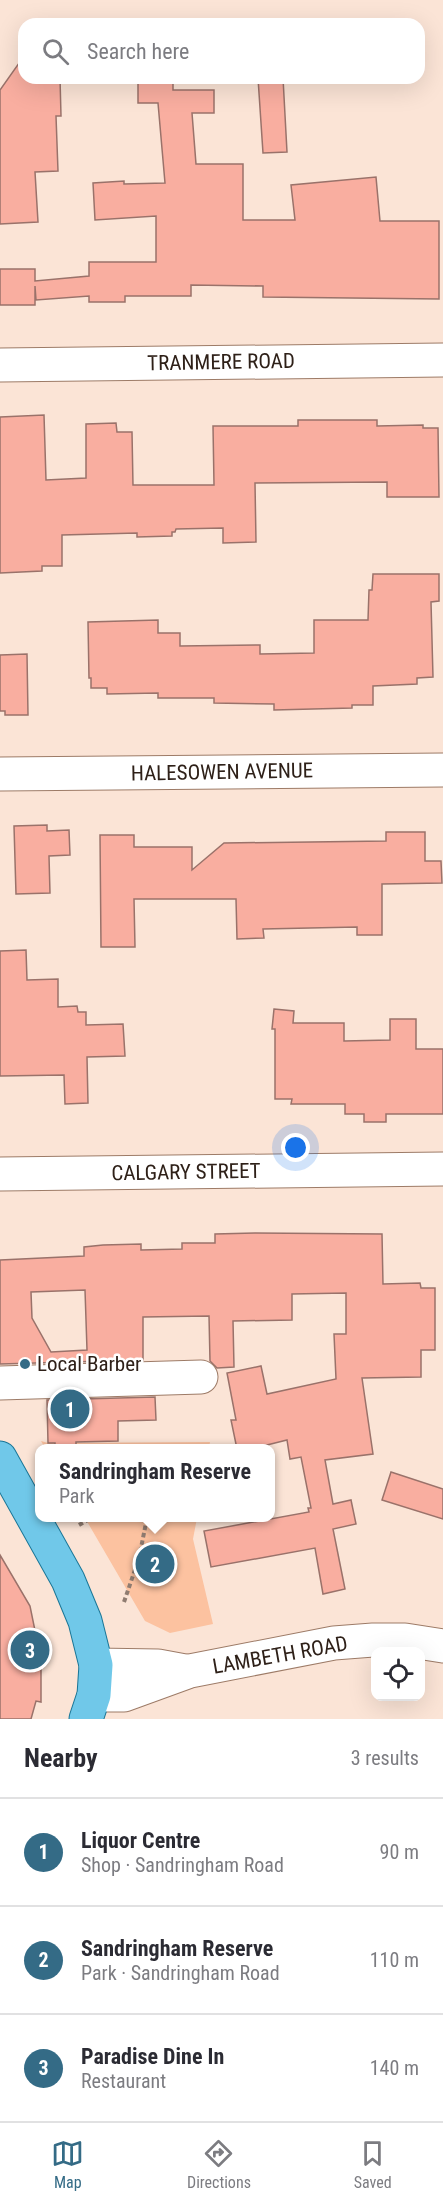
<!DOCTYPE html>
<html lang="en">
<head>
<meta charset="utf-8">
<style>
	:root { --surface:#fff; --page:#f2f2f3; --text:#2b2b33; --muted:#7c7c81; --line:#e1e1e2; --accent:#346b86 }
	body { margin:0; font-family:"Roboto Condensed",sans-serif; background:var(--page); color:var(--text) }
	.controls { position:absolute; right:18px; bottom:18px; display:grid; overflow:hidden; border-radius:12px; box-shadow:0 6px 24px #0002 }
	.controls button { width:54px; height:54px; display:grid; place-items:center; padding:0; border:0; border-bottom:2px solid var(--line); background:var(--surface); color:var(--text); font:30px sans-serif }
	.you { position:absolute; left:296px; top:1148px; width:21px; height:21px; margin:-15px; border:4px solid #fff; border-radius:50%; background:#1a73e8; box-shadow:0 0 0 9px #1a73e833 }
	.badge { display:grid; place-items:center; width:39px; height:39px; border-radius:50%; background:var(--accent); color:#fff; font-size:20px; font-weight:700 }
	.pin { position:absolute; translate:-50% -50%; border:3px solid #fff; box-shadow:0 2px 6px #0006 }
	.popup { position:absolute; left:35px; top:1444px; width:240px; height:78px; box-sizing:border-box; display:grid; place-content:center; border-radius:12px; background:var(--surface); filter:drop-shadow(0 2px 4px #0005); font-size:20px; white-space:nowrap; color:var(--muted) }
	.popup b { font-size:22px; color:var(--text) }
	.popup::after { content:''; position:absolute; left:50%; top:100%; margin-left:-12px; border:12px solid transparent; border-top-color:var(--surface) }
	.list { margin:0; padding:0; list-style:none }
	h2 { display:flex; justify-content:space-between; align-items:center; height:78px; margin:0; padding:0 24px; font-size:26px }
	h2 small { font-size:20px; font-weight:400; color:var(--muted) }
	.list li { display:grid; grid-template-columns:39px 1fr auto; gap:18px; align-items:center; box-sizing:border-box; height:108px; padding:0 24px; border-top:2px solid var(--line) }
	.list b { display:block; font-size:22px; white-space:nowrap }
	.list p { margin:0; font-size:20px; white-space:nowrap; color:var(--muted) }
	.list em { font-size:20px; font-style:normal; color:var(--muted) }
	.icon { flex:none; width:33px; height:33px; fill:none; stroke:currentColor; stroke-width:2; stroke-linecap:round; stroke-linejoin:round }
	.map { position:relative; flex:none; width:443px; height:1719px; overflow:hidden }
	.search { position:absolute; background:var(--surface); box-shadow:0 6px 24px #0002; left:18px; right:18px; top:18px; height:66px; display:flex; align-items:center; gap:15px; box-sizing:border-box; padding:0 21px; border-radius:18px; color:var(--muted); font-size:22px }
	.sheet { height:402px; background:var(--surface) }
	nav { display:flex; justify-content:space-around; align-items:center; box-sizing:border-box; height:84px; border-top:2px solid var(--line); background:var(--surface); font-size:16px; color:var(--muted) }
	nav a { display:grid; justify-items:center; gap:3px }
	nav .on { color:var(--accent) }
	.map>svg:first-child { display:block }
	.green { fill:#fcc2a0 }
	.building { fill:#f9aea0; stroke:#9a726a; stroke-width:1.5; fill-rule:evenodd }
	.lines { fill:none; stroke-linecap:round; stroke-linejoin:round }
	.minor-casing { stroke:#9d7b67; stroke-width:35 }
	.major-casing { stroke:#1a7697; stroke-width:35 }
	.path { stroke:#8f7c71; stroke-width:4; stroke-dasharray:4.5 3; stroke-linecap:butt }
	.minor { stroke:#fff; stroke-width:33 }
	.major { stroke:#70c8e9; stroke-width:33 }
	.poi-dot { fill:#346b86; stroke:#fff; stroke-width:2 }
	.labels { text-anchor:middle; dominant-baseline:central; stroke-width:5; stroke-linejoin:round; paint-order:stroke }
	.street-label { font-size:21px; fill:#2e2018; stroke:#fff }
	.poi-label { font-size:21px; fill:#2e2018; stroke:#fff; text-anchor:start }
</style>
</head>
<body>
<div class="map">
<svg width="443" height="1719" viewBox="0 0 443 1719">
	<rect width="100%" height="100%" fill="#fbe4d6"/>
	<g class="green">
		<path d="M41,1441L48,1443L210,1442L209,1448H45Z"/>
		<path d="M85,1518H197L193,1539L213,1624L170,1633L145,1621Z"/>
	</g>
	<g class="building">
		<path d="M24,56V78H60L61,116H56L58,171L35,172L38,222L0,224V90Z"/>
		<path d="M138,78H173V90H214V113H192L196,164H243V220H295L291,185L376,177L380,221H439V299L263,297V286L191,285V296H125V302H89V296L36,300L35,286V305H0V269H35V281L89,276V262H156V216L95,220L93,183L124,181V184L165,183L158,103H138Z"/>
		<path d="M258,78H283L287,152L263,153Z"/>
		<path d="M44,415L46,480L86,478V424L116,423L117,432H132L133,485H214L213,426H298V420H377V426L423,425V428H438L439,497H387V482L255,483L256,542L223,543V528L176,529L175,532H172V536L137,537V533L62,535V566H42V571L0,573V417Z"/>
		<path d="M373,574H439V601L431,602L433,677L417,678V684L373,686V705H352V708L274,710V704L214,703V698H158V693L107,694V688H91V678H89L88,622L158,620V633H180V646L260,645V654L314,653V620H368L369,590H372Z"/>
		<path d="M27,654L28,715H5V711H0V655Z"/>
		<path d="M47,825V831L69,830L70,855L49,856L50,893L16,894L14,826Z"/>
		<path d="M386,832H425V861H441L442,883L382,884V935H357V927L263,929L264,938L237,939L236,899H134L135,947H101L100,835H134V847H192V870L224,843L386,841Z"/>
		<path d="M26,950L27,980L58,979V1007L77,1006L78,1012H86V1025L123,1024L125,1056L87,1057L88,1103L65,1104L64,1075L0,1076V951Z"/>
		<path d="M274,1009L294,1011L293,1023H344V1041L390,1040V1019H416V1049H443V1114H386V1122H364V1114H345V1104H291L292,1099H275V1029H272Z"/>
		<path d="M255,1233L382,1234L383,1284L420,1283L421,1288H435V1350H421V1377L362,1378L373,1454L325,1460L333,1504L351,1500L356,1524L333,1529L345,1589L323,1594L315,1548L211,1567L204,1531L309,1512L308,1508H311L301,1457L290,1459L287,1440L251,1449H237L231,1420H236L227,1373L261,1366L267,1394L336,1379L334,1334H346V1293L292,1294V1320L233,1321L234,1367L217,1368L210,1361L209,1316L143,1317V1360L0,1364V1260L84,1256V1247L103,1245L141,1244V1250L182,1249V1243H215V1234ZM85,1290L87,1350L51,1352L32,1318L31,1292Z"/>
		<path d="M155,1397L156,1420L118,1421V1441L76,1442V1449H55V1443H48L47,1400Z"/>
		<path d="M391,1472L443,1489V1519L382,1500Z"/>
		<path d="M0,1555L30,1606L41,1660V1702L36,1701L31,1719H0Z"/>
	</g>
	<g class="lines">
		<defs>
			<g id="minor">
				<path d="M0,365L443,360"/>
				<path d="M0,774L443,770"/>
				<path d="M0,1174L443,1169"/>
				<path d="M0,1383L201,1377"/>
				<path d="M96,1665L158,1666L185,1671"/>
				<path d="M94,1695H124L190,1671L334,1643L373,1640H405L443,1646"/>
			</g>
			<path id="major" d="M0,1458L68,1580L85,1621L96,1665L94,1695L86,1719"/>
		</defs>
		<use href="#minor" class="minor-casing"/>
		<use href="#major" class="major-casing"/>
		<g class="path">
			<path d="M79,1525L91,1518"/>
			<path d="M124,1602L139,1558L147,1518"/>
		</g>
		<use href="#minor" class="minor"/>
		<use href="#major" class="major"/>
	</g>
	<circle class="poi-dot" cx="25" cy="1364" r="6"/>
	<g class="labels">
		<g class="street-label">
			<text transform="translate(221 362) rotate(-1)">TRANMERE ROAD</text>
			<text transform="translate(222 772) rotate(-1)">HALESOWEN AVENUE</text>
			<text transform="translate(186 1172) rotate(-1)">CALGARY STREET</text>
			<text transform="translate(280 1655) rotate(-10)">LAMBETH ROAD</text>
		</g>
		<g class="poi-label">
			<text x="37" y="1364">Local Barber</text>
		</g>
	</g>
</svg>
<div class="controls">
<button><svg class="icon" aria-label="locate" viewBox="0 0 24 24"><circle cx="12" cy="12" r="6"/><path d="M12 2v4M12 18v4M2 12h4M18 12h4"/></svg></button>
</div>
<div class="you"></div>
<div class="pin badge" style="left:70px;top:1409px">1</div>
<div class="pin badge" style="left:155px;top:1564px">2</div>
<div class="popup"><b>Sandringham Reserve</b>Park</div>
<div class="pin badge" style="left:30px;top:1650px">3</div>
<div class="search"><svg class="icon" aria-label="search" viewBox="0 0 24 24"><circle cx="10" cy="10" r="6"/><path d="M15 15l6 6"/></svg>Search here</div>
</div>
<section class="sheet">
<h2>Nearby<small>3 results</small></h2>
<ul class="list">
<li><span class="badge">1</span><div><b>Liquor Centre</b><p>Shop · Sandringham Road</p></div><em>90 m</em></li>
<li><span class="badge">2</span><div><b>Sandringham Reserve</b><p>Park · Sandringham Road</p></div><em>110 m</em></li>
<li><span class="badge">3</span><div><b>Paradise Dine In</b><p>Restaurant</p></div><em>140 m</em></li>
</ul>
</section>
<nav>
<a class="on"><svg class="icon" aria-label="map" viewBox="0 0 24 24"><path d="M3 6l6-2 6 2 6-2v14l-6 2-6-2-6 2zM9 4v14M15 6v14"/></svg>Map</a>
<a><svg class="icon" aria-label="directions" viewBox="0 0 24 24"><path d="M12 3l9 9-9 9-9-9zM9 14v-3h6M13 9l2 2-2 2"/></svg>Directions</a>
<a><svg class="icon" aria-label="saved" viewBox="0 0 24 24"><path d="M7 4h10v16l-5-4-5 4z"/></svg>Saved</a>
</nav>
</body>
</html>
